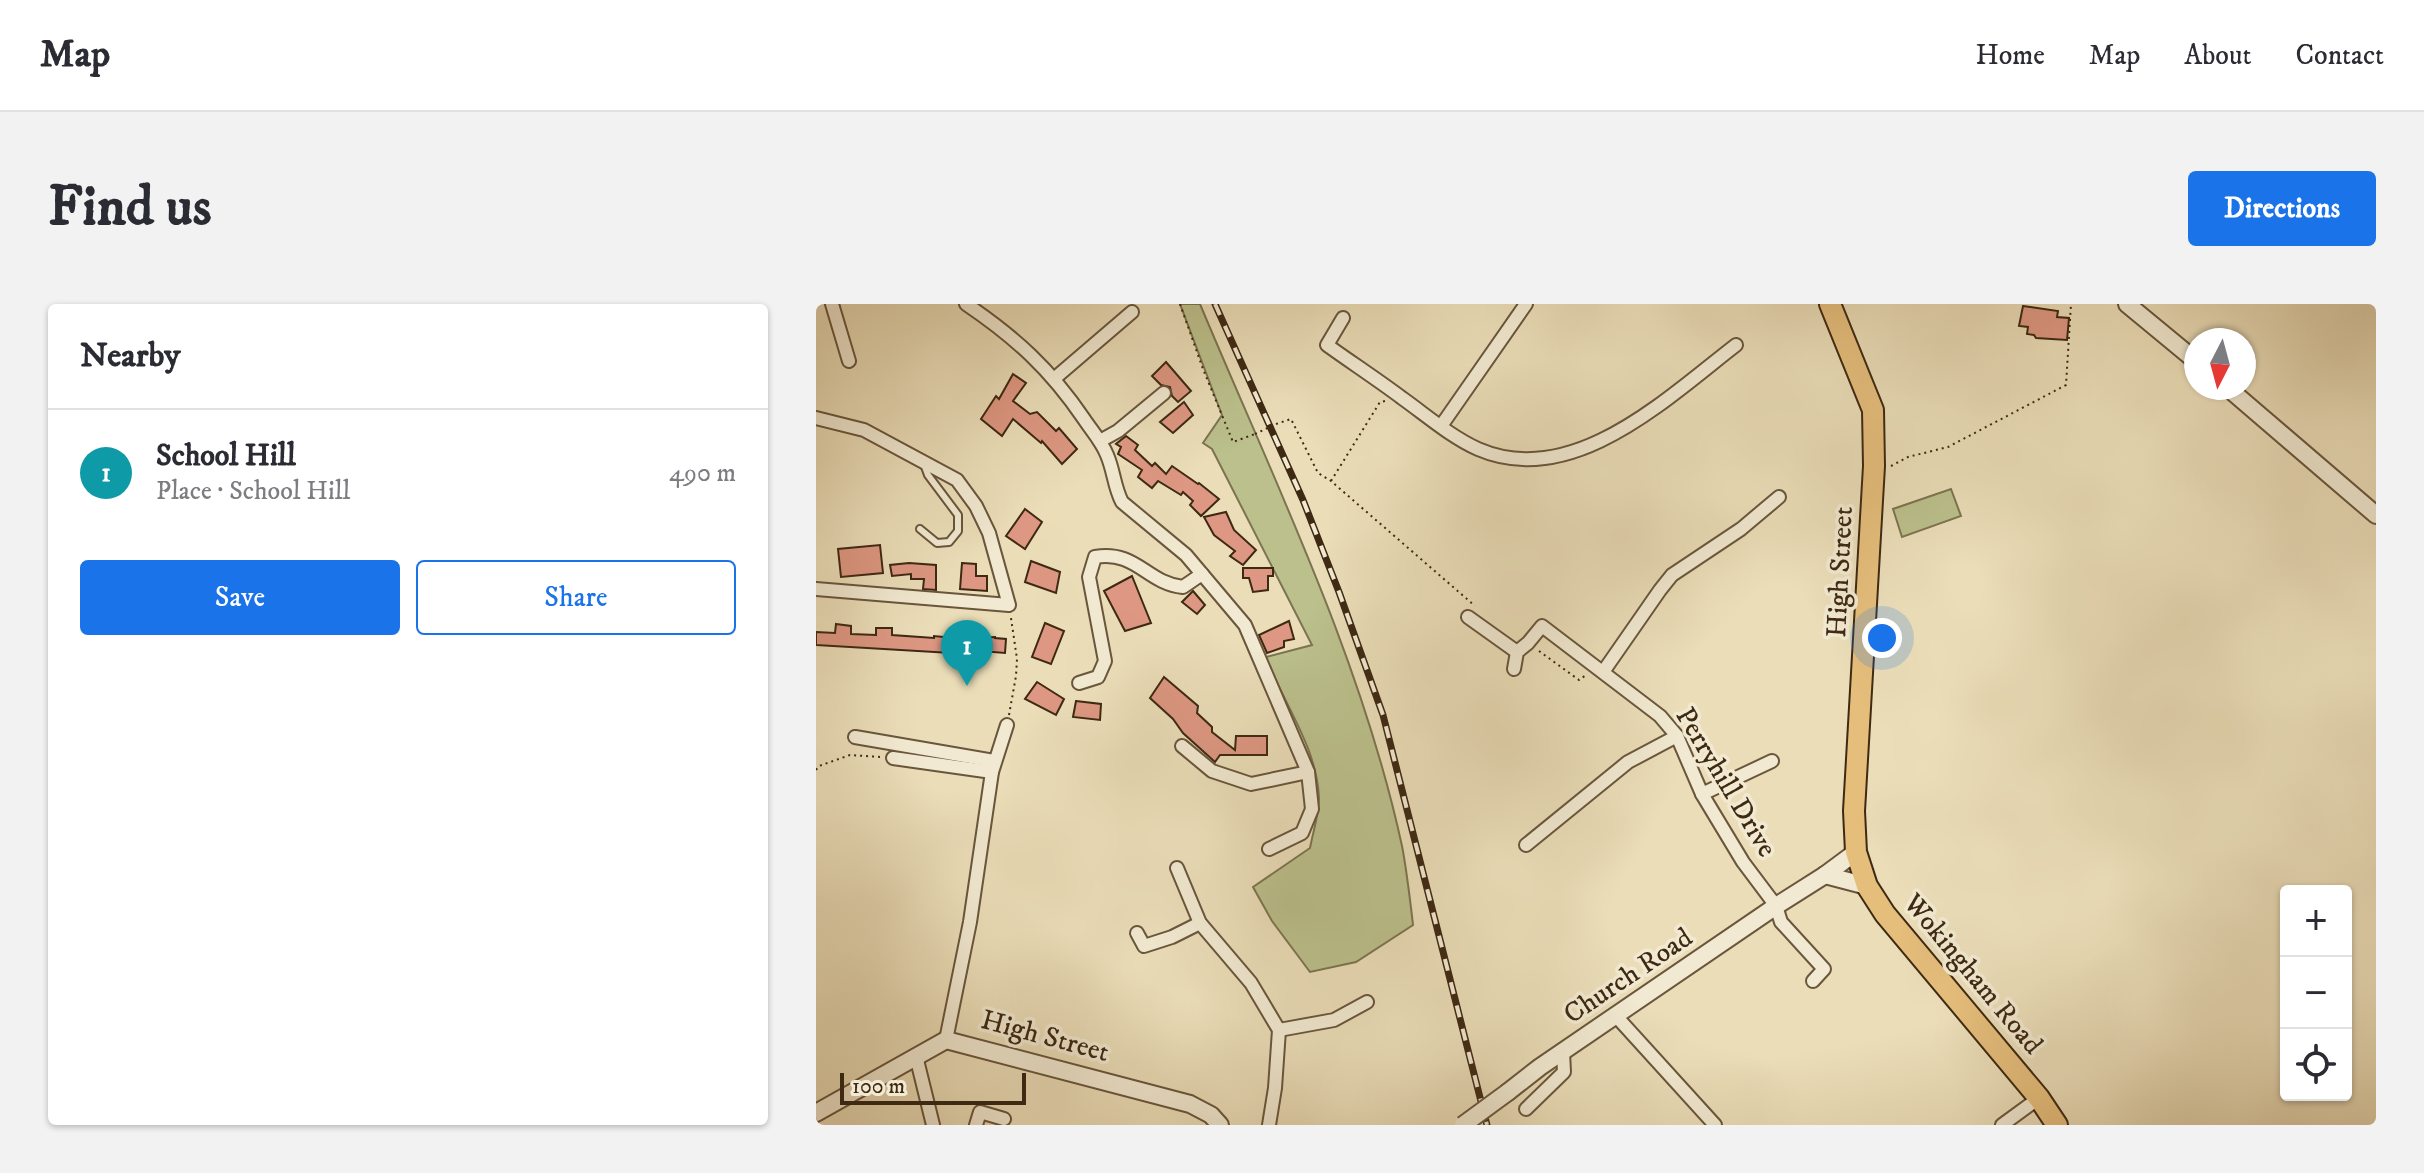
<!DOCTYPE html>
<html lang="en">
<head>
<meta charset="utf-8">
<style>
	:root { --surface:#fff; --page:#f2f2f3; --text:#2b2b33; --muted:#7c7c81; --line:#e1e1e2; --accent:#1a73e8 }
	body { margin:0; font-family:"IM FELL DW Pica",serif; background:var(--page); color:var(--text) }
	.controls { position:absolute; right:24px; bottom:24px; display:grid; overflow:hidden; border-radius:8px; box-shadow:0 2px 6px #0004 }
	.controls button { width:72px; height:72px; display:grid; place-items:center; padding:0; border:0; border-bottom:2px solid var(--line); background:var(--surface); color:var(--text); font:40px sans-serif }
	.compass { position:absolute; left:1368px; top:24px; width:72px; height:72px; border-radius:50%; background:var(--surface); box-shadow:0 2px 6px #0004; rotate:186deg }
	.scale { position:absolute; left:24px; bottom:20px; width:186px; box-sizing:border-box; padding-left:8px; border:4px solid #3e2913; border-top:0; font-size:22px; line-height:28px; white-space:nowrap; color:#3e2913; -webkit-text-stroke:6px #f1e9d1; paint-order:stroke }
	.you { position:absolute; left:1066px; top:334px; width:28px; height:28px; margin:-20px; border:6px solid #fff; border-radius:50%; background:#1a73e8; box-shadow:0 0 0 12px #1a73e833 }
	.badge { display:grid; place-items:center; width:52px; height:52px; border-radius:50%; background:var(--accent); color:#fff; font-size:26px; font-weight:700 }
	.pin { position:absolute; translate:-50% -66px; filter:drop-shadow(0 2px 4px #0008) }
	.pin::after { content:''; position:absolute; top:42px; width:28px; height:24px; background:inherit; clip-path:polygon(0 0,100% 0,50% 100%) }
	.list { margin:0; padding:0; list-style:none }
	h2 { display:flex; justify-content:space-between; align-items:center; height:104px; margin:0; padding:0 32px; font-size:34px }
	h2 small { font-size:26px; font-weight:400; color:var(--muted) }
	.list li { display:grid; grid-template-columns:52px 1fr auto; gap:24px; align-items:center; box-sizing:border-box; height:128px; padding:0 32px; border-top:2px solid var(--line) }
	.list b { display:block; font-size:30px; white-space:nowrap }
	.list p { margin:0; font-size:26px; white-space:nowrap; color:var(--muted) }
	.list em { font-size:26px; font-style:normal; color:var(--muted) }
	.actions { display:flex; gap:16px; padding:24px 32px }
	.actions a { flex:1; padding:18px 0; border:2px solid var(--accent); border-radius:8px; text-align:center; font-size:28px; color:var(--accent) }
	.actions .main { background:var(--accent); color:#fff }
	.icon { flex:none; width:44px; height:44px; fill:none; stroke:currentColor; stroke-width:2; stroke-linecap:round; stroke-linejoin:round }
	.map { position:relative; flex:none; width:1560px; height:821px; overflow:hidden; border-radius:8px }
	header { display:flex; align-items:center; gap:48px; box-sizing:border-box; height:112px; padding:0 40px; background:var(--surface); border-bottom:2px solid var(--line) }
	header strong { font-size:38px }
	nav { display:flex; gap:44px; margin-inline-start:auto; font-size:28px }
	.intro { display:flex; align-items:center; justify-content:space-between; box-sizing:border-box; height:192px; padding:0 48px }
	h1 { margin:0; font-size:56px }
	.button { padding:20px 36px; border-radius:8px; background:var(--accent); color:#fff; font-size:28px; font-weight:700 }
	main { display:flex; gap:48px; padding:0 48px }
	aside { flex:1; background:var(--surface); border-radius:8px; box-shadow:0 2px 6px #0004 }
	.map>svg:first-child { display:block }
	.green { fill:#bbc08c; stroke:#7c7450; stroke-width:2 }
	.building { fill:#dd9782; stroke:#3e2913; stroke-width:2 }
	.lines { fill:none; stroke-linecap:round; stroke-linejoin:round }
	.service-casing { stroke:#69563c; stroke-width:10 }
	.minor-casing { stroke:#69563c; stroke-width:16 }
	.tertiary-casing { stroke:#69563c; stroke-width:20 }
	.primary-casing { stroke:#3e2913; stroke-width:24 }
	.path { stroke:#3e2913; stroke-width:2; stroke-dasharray:2 4; stroke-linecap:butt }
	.service { stroke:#f1e9d1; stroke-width:6 }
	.minor { stroke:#f1e9d1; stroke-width:12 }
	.tertiary { stroke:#f1e9d1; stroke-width:16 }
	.primary { stroke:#e5be7c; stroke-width:20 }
	.rail-casing { stroke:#3e2913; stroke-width:7 }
	.rail { stroke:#f1e9d1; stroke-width:4; stroke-dasharray:12; stroke-linecap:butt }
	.tertiary-bridge-casing { stroke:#69563c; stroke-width:20; stroke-linecap:butt }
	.path-bridge { stroke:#3e2913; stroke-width:2; stroke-dasharray:2 4; stroke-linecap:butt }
	.tertiary-bridge { stroke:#f1e9d1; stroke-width:16 }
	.labels { text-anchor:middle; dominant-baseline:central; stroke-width:7; stroke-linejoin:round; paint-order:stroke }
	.street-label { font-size:28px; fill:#3e2913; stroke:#f1e9d1 }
</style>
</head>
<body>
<header>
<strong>Map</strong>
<nav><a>Home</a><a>Map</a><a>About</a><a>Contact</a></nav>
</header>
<div class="intro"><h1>Find us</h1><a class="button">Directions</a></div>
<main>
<aside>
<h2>Nearby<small></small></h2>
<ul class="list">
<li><span class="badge" style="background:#0f9aa8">1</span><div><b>School Hill</b><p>Place · School Hill</p></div><em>490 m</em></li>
</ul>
<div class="actions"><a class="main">Save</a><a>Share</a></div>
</aside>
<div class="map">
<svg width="1560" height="821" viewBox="0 0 1560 821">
	<rect width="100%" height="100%" fill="#eaddb8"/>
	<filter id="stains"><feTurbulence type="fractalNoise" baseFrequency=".0025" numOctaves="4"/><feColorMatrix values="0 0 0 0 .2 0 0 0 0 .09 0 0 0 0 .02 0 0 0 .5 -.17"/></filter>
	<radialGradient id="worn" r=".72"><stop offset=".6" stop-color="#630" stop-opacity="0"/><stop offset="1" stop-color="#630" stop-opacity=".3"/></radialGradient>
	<g class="green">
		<path d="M364,0H384C458,177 545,353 586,542C591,568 594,595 597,621L540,658L494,668L456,617L437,583L494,544C497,528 503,510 503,494C501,443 467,399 450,353L496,341L396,145L387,139L406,111Z"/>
		<path d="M1135,185L1145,212L1086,233L1077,205Z"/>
	</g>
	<g class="building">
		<path d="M1207,2L1242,7L1241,13L1253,14L1251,36L1220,34L1218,31L1211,30L1212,23L1203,22Z"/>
		<path d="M350,58L375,87L362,98L356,92L354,83L345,81L336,72Z"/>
		<path d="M197,70L210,79L197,97L214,110L221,108L240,127L243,124L261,145L246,160L226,137L225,139L197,115L186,132L165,115L180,92L183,95Z"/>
		<path d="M368,98L377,111L357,129L344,118Z"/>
		<path d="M310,132L322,141L319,146L336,162L339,159L350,170L356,162L382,180L383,179L403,195L385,212L374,201L377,197L367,188L365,191L342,177L336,184L322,173L326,166L302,150L305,143L300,140Z"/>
		<path d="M209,205L226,218L209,245L190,232Z"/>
		<path d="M410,208L418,226L440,246L427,261L414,252L419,247L398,231L388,213Z"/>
		<path d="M64,241L67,269L25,273L22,245Z"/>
		<path d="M215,257L244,268L240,289L209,278Z"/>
		<path d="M93,259L120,261V286L107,285L108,275H95V270L76,272L74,261Z"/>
		<path d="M146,259L160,260V272H171V287L144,285Z"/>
		<path d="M427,264H457V272H452V286L437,288L433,274H427Z"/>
		<path d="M316,272L335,319L309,327L288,287Z"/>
		<path d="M377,287L389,301L381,310L366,298Z"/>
		<path d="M473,317L478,335L468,337V343L451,349L443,331Z"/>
		<path d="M229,319L248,327L235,360L216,353Z"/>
		<path d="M20,320L35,322V330L60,331V324H76V331L118,334V332L159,336V334L179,333V334L190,335L189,349L153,346L152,350L0,341V328L19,329Z"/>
		<path d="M348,373L382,402L381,409L396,423V428L419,446L420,432H451V451H404L399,458L367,429L357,415L334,394Z"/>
		<path d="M221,378L248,395L240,411L209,395Z"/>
		<path d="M260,397L285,400L284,416L257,413Z"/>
	</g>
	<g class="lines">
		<defs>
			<path id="service" d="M104,225L121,239L133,238L142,227V211L112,171L108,160"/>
			<g id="minor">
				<path d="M16,0L33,57"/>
				<path d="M150,0C200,34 234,65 268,115C276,127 286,138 291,151C298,167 298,183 306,198L370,251L429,321L492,468L496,505L486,529L453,545"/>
				<path d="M527,14L511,41C536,59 562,76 586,94C610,111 635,133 662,145C756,186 850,95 920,41"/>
				<path d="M239,74L316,8"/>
				<path d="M0,114L48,126L141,176L160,202L173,229L193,301L0,285"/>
				<path d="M625,122L710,0"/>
				<path d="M284,137L302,127L348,89"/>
				<path d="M652,313L701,348"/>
				<path d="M698,365L701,348L712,339L726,322L844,412L861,432L886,490L927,558L960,602L965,618L1008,665L997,677"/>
				<path d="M787,368L844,286L856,271L925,225L963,193"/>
				<path d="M263,379L282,373L289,357L273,273L279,253C321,246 330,279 367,283L386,270"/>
				<path d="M39,433L178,457"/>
				<path d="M366,442L396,467L435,480L492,468"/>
				<path d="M77,454L176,468"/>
				<path d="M886,490L956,457"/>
				<path d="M710,541L812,458L861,432"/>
				<path d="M361,564L384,619L435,679L463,726L459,784L453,821"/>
				<path d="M321,629L328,642L356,633L384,619"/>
				<path d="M800,712L899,821"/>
				<path d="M463,726L518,716L551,698"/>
				<path d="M130,736L154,618L176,468L191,421"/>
				<path d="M100,752L117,821"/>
				<path d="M710,805L748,768L747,748"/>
				<path d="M160,821L164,808L188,815"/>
				<path d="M1186,821L1223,794"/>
			</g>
			<g id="tertiary">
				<path d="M1311,0L1380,57"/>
				<path d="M1412,84L1560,211"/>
				<path d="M1009,571L1051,582"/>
				<path d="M692,788L724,763L960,602L1009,571L1040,548"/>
				<path d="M0,809L130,736L374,800L395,811L404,821"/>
			</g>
			<path id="primary" d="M1014,0L1057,106L1058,162L1038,507L1040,548L1051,582L1069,610L1223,794L1241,821"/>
		</defs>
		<use href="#service" class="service-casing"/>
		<use href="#minor" class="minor-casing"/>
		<use href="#tertiary" class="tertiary-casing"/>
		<use href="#primary" class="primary-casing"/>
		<g class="path">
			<path d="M364,0L387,65L417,138L439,130"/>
			<path d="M460,120L475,115L502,169L515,177L659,302"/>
			<path d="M1075,162L1092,153L1132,143L1250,81L1255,0"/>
			<path d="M515,177L564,98L569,97"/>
			<path d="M723,347L763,376L770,371"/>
			<path d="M193,411L200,372L201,355L195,314"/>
			<path d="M0,466L3,462L34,451L64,453"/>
		</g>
		<use href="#service" class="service"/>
		<use href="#minor" class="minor"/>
		<use href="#tertiary" class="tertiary"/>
		<use href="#primary" class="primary"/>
		<defs>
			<path id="rail" d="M399,0L487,196L523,288L567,411L671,821"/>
		</defs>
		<use href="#rail" class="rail-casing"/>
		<use href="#rail" class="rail"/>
		<defs>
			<path id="tertiary-bridge" d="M647,821L692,788"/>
		</defs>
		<use href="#tertiary-bridge" class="tertiary-bridge-casing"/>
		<path class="path-bridge" d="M439,130L460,120"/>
		<use href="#tertiary-bridge" class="tertiary-bridge"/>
	</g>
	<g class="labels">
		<g class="street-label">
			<text transform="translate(1024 268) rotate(-87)">High Street</text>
			<text transform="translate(910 478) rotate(59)">Perryhill Drive</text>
			<text transform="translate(1157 670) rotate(50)">Wokingham Road</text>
			<text transform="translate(812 672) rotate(-34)">Church Road</text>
			<text transform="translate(229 732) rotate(15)">High Street</text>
		</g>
	</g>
	<rect width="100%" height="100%" filter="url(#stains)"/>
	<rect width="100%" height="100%" fill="url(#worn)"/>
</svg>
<div class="controls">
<button>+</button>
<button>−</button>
<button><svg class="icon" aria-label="locate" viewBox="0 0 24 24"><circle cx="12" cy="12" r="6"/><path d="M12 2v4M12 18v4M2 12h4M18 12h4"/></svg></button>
</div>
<svg class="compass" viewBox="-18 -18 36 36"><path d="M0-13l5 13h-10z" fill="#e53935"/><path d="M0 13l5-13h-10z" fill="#7c7c81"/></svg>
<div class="scale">100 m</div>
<div class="you"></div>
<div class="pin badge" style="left:151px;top:382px;background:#0f9aa8">1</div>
</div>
</main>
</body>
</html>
